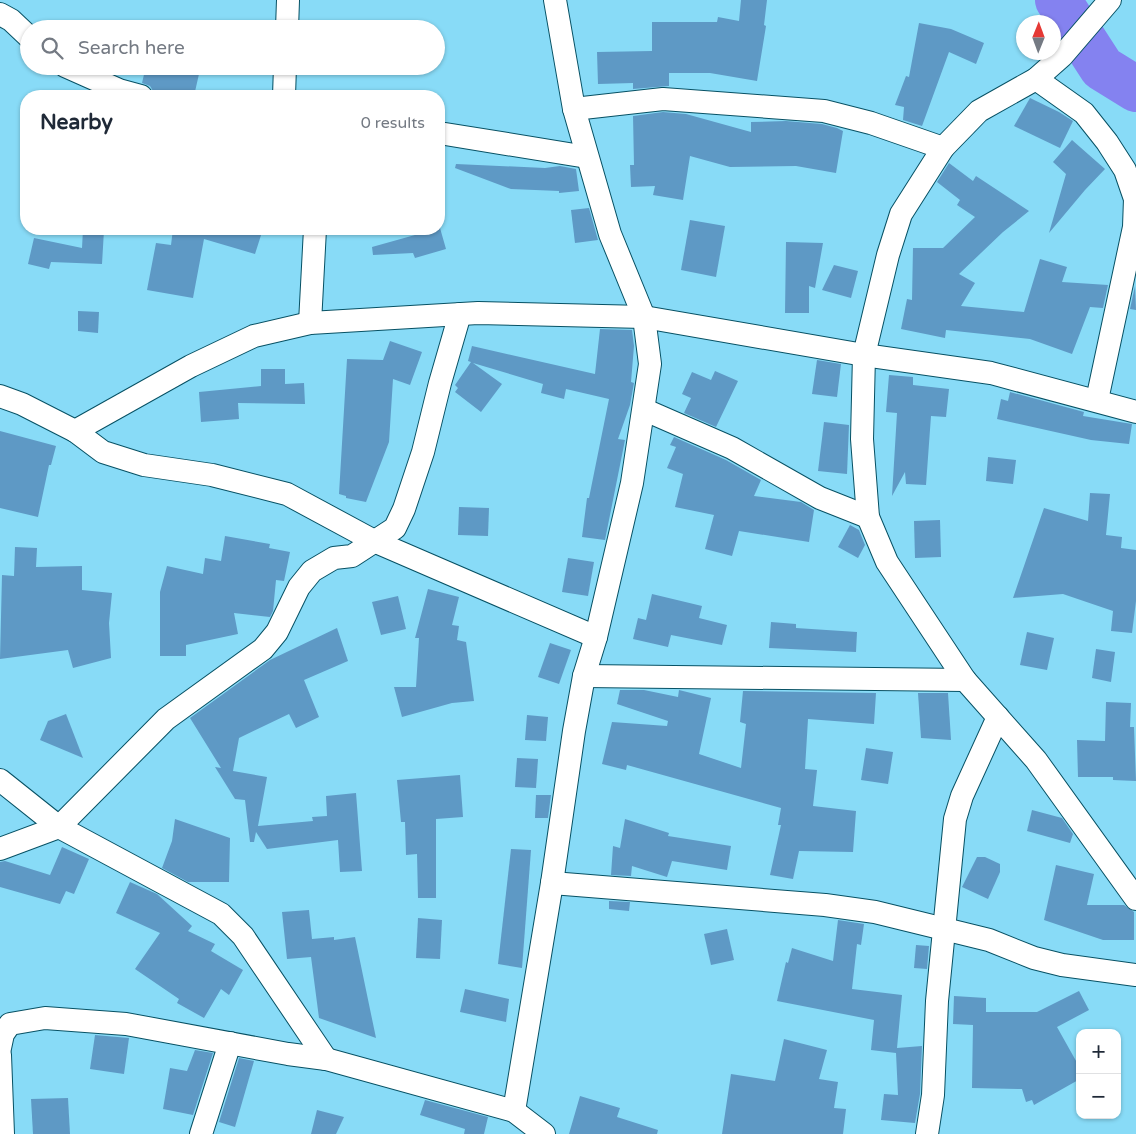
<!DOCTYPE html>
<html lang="en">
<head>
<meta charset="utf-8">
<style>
	:root { --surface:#fff; --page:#f2f2f3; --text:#1f2937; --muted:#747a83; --line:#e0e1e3 }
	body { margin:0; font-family:"Varela Round",sans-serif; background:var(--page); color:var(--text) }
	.controls { position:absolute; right:15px; bottom:15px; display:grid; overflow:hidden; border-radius:10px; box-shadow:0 1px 4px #0004 }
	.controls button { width:45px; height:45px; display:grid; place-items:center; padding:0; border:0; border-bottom:1px solid var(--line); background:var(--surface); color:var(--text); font:25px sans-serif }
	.compass { position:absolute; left:1016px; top:15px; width:45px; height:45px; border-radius:50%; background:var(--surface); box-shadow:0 1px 4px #0004; rotate:1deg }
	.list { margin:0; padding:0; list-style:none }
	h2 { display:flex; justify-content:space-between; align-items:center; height:65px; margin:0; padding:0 20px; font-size:21px }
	h2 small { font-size:16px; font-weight:400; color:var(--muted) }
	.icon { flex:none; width:28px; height:28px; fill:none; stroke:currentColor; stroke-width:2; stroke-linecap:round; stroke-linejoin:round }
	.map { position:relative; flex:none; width:1136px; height:1134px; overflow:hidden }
	.search { position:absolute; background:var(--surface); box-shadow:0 1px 4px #0004; left:20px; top:20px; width:425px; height:55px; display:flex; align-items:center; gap:12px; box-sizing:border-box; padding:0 18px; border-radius:28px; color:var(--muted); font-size:19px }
	.panel { position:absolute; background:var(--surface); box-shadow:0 1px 4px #0004; left:20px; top:90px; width:425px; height:145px; border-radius:20px }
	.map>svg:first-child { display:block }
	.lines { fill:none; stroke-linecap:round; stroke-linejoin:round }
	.river { stroke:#8482f0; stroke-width:46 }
	.building { fill:#5e99c5 }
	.minor-casing { stroke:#075164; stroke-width:24 }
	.minor { stroke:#fff; stroke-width:22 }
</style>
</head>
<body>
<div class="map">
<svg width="1136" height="1134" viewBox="0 0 1136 1134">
	<rect width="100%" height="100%" fill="#88dbf7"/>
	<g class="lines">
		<path class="river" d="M1058,0L1102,68L1136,89"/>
	</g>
	<g class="building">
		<path d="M741,0H767L764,25L766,26L757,81L710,73H669V86L633,89V83L598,84L597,52L652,51V22H717L718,17L739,21Z"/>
		<path d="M919,23L951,29L984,43L976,64L949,52L922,126L903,120L904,107L895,105L906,76L909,77Z"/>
		<path d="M146,66H166L199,74L194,96H175L153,91L150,86L142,83Z"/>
		<path d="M1030,98L1059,112L1073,121L1060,148L1014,126Z"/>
		<path d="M663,112L686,114L751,132V122L786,121L822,124L837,128L843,131L836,173L796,166L730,167L690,156L683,200L653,195L655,186L631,187L630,165H634L633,116Z"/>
		<path d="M1072,140L1105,169L1085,190L1049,233L1066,174L1053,162Z"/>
		<path d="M949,163L973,181L976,176L1029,211L1003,232L959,274L975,283L961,306L1024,312L1040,259L1067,267L1062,282L1108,285L1103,308L1090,307L1072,354L1030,339L946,330L945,338L901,329L907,299L912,300L913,248H943L975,217L957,205L960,200L937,182Z"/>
		<path d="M456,164L545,168L560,166L576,169L579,191L559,193V191L511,189L455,168Z"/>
		<path d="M589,208L598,240L575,243L571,210Z"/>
		<path d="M690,220L725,226L716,277L681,270Z"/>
		<path d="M440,228L446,249L415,258L413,253L373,255L372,247Z"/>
		<path d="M83,229L104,230L102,264L51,262L49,269L28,264L34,238L82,248Z"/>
		<path d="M173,229H263L255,254L204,239L193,298L147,290L156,243L171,245Z"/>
		<path d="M786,242L823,243L815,288L809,286V313H785Z"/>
		<path d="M834,265L858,271L851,298L822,290Z"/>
		<path d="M1135,286L1136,310L1130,309Z"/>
		<path d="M78,311L99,312L98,333L78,331Z"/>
		<path d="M600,329L632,330L634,346L631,382L634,383L630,405L618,439L625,440L605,540L582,537L587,498H589L609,399L566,389L564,399L541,393L543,384L473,363L502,384L481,412L455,392L458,388L455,385L471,362L468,361L472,346L595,374Z"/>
		<path d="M390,341L422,352L410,385L393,379L389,442L366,502L346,498V496L339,494L347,359L383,360Z"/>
		<path d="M817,360L841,364L837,397L812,394Z"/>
		<path d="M261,369H285V384L304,383L305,404L238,403L239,419L201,422L199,392L261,386Z"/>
		<path d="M715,371L738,381L716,427L684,413L691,398L682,394L692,372L711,380Z"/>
		<path d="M889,375L913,377V385L949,389L946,417L931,416L926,485L906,484L905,472L892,496L897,413L886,412Z"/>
		<path d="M1010,392L1084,412L1083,416L1132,424L1129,444L1091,440L997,419L1001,399L1008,401Z"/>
		<path d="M824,422L849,425L847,474L818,471Z"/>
		<path d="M0,431L56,446L51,465H49L38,517L0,508Z"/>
		<path d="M674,437L726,460L761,480L754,496L801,502L814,510L809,542L739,531L732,556L705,549L714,515L675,507L683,474L667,468L676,447L670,445Z"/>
		<path d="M988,457L1016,460L1013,484L986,481Z"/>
		<path d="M1090,493L1110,494L1106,535L1122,537L1121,548L1136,550V601L1132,633L1111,631L1113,611L1063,594L1013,598L1044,508L1088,521Z"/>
		<path d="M459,507L489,508L488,536L458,535Z"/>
		<path d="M940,520L941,557L915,558L914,521Z"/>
		<path d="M850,525L859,530L865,545L858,558L838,547Z"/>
		<path d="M225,536L270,544L269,548L290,552L284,581L276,580L273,611L270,617L234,613L238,634L186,645V656H160V592L167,566L203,574L205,558L221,561Z"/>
		<path d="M15,547L37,548L36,567L82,566V590L112,593L109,623L111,658L73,668L68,650L0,659L2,575L14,576Z"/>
		<path d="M568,558L594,562L588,596L562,592Z"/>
		<path d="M428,589L459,597L452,625L459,626L457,640L466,642L474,701L452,703L402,717L394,687H416L419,638H415Z"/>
		<path d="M652,594L702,606L699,618L727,625L722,645L671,635L668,647L633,639L638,618L646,620Z"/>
		<path d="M398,596L406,629L381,635L372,602Z"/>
		<path d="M771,622L796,624V628L857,632L856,652L769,648Z"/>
		<path d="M337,628L348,661L304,680L319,717L296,728L289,714L239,738L233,771L267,777L258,826L313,821L312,817L327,816L326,796L356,793L362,871L340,872L338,840L267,849L256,832L254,842H250L245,800L235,799L215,767L221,768L190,718L270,660Z"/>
		<path d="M1027,632L1054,638L1047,670L1020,665Z"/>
		<path d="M550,643L571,650L559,684L538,677Z"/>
		<path d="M1096,649L1115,652L1111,682L1092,678Z"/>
		<path d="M620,690H644L678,697L679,690L711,698L699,754L741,768L746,724L740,722L743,691L876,693L874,724L808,719L805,769L817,770L813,806L856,811L853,852L799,851L793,879L770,875L781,825H778L781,808L627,765L626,770L602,764L612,722L667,726L668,721L617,704Z"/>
		<path d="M918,693H948L951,740L921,738Z"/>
		<path d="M1106,702L1131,703L1130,727H1134L1136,781L1113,780V777H1078L1077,740L1105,741Z"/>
		<path d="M66,714L83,758L40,740L48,721Z"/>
		<path d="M527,715L548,717L546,741L525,740Z"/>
		<path d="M866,748L893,752L888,784L861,780Z"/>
		<path d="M517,758L538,759L536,788L515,787Z"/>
		<path d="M460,775L463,817L436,819V898H418L417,854L406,855L405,822H401L397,780Z"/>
		<path d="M536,795H551L548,818H535Z"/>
		<path d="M1032,810L1062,818L1073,834L1070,843L1027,831Z"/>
		<path d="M175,819L230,838L229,882H188L162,868L172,841Z"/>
		<path d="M625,819L669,833L668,836L731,846L727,870L672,861L667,877L632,866L631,876L611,875L613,846L620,848Z"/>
		<path d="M62,847L89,859L74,894L66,891L60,904L0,887V862L5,861L50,875Z"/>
		<path d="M511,849L531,850L522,968L498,964Z"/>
		<path d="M977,857H985L1000,864V872L988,899L962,887Z"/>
		<path d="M1056,865L1094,874L1087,905H1124L1134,912V940H1103L1044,920Z"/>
		<path d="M130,882L157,894L192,926L188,931L215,944L211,951L243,970L229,995L221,989L204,1018L177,1003L179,999L135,969L160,933L116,913Z"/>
		<path d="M609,901L630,902L629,911L609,909Z"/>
		<path d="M309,910L312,939L334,937V940L355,937L376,1038L319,1018L311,957L287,959L282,912Z"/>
		<path d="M418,918L442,920L440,959L416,958Z"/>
		<path d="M838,920L864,924L861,945L857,944L852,989L902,995L897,1048L922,1046L920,1094L915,1123L881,1120L884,1094L898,1095L896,1053L871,1050L874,1020L777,1001L786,962L788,963L792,948L833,961Z"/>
		<path d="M727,929L734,960L711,965L704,934Z"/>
		<path d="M916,945L929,946L927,969L914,968Z"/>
		<path d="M465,989L509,999L506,1022L460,1012Z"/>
		<path d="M1079,991L1089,1010L1057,1027L1080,1068V1079L1034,1105L1032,1100L1026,1102L1022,1089L972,1088L973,1025L953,1024L954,996L986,998V1012H1037Z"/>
		<path d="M95,1035L129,1038L124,1074L90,1069Z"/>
		<path d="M784,1039L827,1050L819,1079L838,1082L834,1108L846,1109L843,1134H722L731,1074L775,1081Z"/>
		<path d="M195,1050L213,1053L193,1115L163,1109L170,1068L187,1071Z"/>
		<path d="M239,1058L254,1061L235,1127L219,1122Z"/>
		<path d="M580,1096L620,1108L617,1117L658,1130L657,1134H569Z"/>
		<path d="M68,1098L70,1134H33L31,1099Z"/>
		<path d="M425,1100L488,1117L484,1134H464L465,1129L420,1115Z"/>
		<path d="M317,1110L344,1117L336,1134H311Z"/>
	</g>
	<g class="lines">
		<defs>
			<g id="minor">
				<path d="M1110,0L1062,56L1036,79L979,111L943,148L901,214L888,255L864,355L862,439L868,517L887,562L965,680L1036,760L1136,899"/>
				<path d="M0,14L11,20L29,37"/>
				<path d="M287,29L288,0"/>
				<path d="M65,66L119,90L141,96"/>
				<path d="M1036,79L1084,113L1107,142L1125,170L1135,199L1134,227L1097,400"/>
				<path d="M284,96L285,66"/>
				<path d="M574,109L663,99L824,111L871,123L943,148"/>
				<path d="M439,133L587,157"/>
				<path d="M310,323L315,229"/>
				<path d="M0,396L22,404L75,431L191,366L254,336L310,323L478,313L644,317L864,355L991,373L1136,412"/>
				<path d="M645,410L732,448L820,498L868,517"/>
				<path d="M75,431L103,452L144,465L212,475L287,494L376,542L596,637"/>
				<path d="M584,676L965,680"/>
				<path d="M0,780L59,827L221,914L243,936L326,1059"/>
				<path d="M0,849L59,827L166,719L263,649L277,632L299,587L312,571L334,558L352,556L395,528L404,509L423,452L440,383L460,314"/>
				<path d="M552,883L825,905L875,912L989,940L1034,958L1062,965L1136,975"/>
				<path d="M0,1048L3,1034L10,1024L45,1018L126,1024L288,1054L326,1059L514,1111L544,1134"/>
				<path d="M0,1055L3,1134"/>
				<path d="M514,1111L552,883L574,731L584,676L596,637L632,483L650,364L644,317L610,234L574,109L555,0"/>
				<path d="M201,1134L230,1043"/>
				<path d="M927,1134L933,1095L937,1001L955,819L962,796L998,717"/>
			</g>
		</defs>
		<use href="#minor" class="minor-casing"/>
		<use href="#minor" class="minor"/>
	</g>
</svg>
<div class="controls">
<button>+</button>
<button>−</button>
</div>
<svg class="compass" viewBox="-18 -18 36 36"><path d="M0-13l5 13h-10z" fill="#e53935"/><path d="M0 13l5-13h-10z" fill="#747a83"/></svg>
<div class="search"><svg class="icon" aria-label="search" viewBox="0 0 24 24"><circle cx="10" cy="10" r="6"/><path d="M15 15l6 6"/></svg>Search here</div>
<section class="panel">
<h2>Nearby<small>0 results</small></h2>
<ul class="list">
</ul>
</section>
</div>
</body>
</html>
